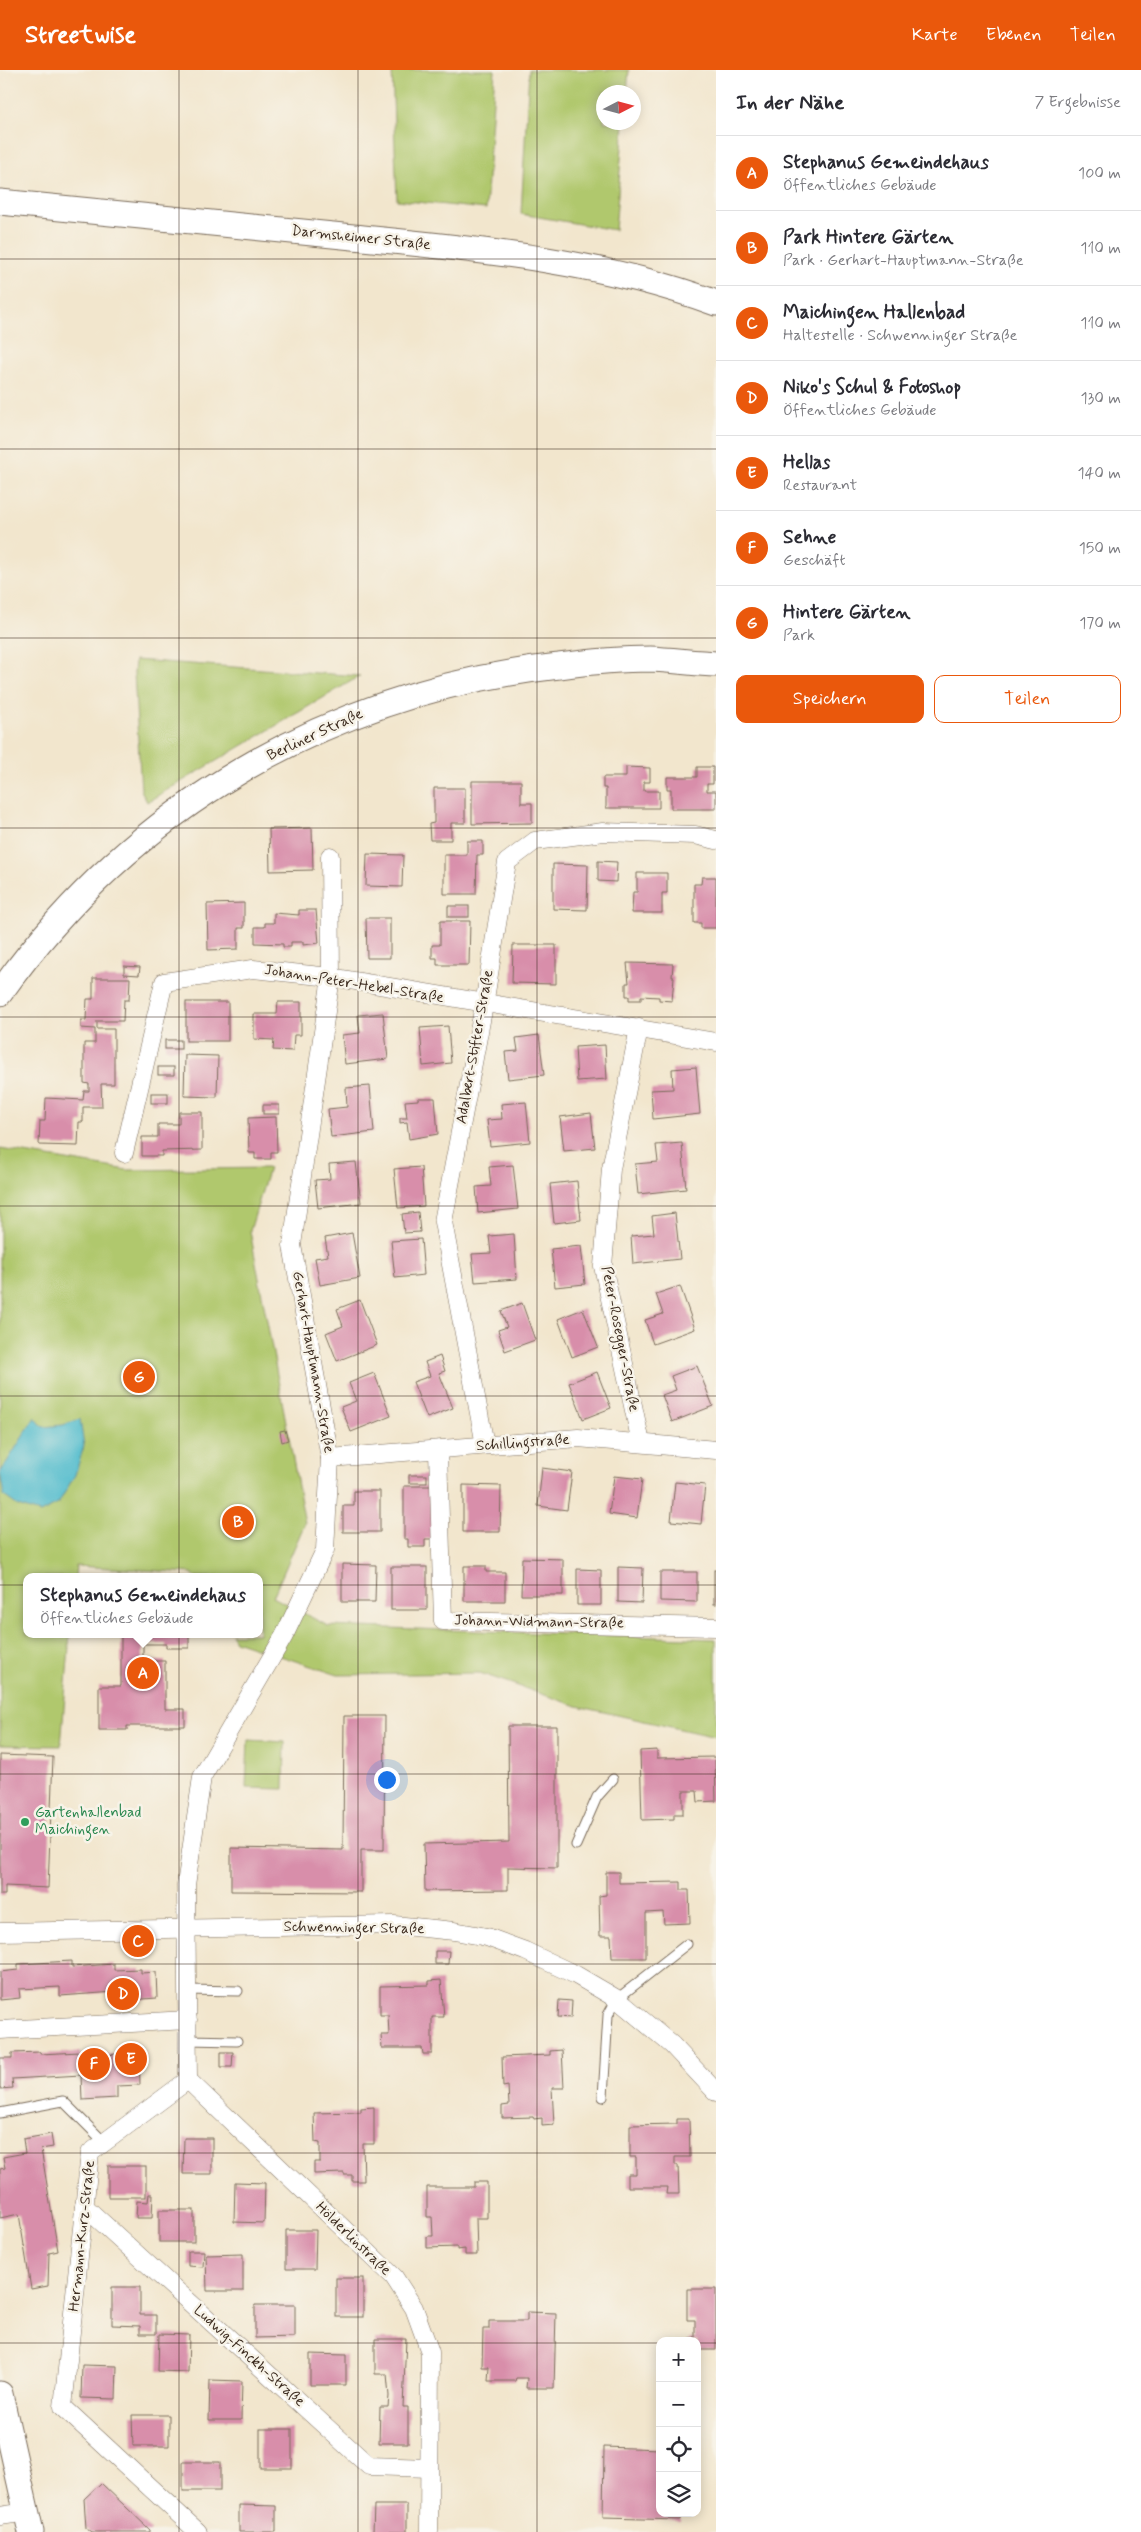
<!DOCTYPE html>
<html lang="de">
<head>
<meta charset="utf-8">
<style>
	:root { --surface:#fff; --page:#f2f2f3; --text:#2b2b33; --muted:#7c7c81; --line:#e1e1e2; --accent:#ea580c }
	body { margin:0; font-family:Mynerve,sans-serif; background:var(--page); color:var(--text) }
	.controls { position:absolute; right:15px; bottom:15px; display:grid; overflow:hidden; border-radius:10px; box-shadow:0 2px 12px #0003 }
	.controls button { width:45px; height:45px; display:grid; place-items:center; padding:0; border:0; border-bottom:1px solid var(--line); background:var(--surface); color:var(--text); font:25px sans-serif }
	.compass { position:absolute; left:596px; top:15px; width:45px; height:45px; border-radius:50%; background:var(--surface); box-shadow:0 2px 12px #0003; rotate:84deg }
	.you { position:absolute; left:386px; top:1709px; width:18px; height:18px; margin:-12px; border:4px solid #fff; border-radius:50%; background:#1a73e8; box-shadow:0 0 0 8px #1a73e833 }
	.badge { display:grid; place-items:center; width:32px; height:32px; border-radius:50%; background:var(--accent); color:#fff; font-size:16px; font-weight:700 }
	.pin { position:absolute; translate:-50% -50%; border:2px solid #fff; box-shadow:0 1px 5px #0006 }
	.popup { position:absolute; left:23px; top:1503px; width:240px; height:65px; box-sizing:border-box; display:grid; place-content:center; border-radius:10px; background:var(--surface); filter:drop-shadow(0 1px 4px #0005); font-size:16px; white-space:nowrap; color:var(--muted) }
	.popup b { font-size:19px; color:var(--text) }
	.popup::after { content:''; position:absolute; left:50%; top:100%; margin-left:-10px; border:10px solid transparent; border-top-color:var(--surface) }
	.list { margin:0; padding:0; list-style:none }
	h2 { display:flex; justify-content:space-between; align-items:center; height:65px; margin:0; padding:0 20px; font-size:21px }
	h2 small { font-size:16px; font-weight:400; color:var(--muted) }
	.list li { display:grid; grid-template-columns:32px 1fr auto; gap:15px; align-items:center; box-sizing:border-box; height:75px; padding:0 20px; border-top:1px solid var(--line) }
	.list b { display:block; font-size:19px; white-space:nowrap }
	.list p { margin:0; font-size:16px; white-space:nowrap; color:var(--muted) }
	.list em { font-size:16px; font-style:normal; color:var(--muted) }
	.actions { display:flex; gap:10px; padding:15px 20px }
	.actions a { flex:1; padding:11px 0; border:1px solid var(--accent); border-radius:10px; text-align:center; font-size:18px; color:var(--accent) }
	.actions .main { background:var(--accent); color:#fff }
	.icon { flex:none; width:28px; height:28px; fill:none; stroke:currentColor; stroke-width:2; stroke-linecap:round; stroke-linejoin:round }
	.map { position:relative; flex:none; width:716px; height:2462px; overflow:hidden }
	header { display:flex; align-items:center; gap:30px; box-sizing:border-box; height:70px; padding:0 25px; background:var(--accent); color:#fff }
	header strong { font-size:24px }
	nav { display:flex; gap:28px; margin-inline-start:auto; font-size:18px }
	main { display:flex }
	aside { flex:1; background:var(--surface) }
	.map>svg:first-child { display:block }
	.green { fill:#b0c86d; stroke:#767946 }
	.water { fill:#51bccd; stroke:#467376 }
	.building { fill:#d88eaa }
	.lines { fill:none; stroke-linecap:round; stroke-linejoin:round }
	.lane-casing { stroke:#7b6c5b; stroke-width:11 }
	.street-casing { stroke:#7b6c5b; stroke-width:19 }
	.secondary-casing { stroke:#7b6c5b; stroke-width:27 }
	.lane { stroke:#fff; stroke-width:9 }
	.street { stroke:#fff; stroke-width:18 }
	.secondary { stroke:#fff; stroke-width:25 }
	.grid { fill:none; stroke:#3b2a1e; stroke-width:1; stroke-opacity:0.55 }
	.leisure-dot { fill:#2e9e5b; stroke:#f7f3e8; stroke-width:2 }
	.labels { text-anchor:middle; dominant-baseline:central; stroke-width:5; stroke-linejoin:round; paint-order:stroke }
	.street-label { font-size:15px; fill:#3b2a1e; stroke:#f7f3e8 }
	.leisure-label { font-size:15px; fill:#27864d; stroke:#f7f3e8; text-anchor:start }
</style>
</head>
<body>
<header>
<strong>Streetwise</strong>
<nav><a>Karte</a><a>Ebenen</a><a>Teilen</a></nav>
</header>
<main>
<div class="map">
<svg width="716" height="2462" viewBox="0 0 716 2462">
	<rect width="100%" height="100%" fill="#f7f3e8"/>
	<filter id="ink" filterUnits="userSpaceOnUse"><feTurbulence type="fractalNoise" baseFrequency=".02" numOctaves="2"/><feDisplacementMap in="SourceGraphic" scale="10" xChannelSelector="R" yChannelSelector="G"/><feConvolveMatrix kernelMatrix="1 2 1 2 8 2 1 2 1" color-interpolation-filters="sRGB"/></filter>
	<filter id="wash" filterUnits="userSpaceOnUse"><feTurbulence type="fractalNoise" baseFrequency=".0096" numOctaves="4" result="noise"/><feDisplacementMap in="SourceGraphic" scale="20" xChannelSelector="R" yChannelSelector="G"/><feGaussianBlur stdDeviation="1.12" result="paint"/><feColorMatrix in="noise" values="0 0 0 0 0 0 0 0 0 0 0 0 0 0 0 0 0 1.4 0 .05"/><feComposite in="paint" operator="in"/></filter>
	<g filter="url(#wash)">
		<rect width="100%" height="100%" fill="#f2e6cd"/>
		<g class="green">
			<path d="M392,0H495L486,139L397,130Z"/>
			<path d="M529,0H629L627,22H604V52L624,53L615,160L521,144Z"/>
			<path d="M135,590L360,606L147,732L141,720L134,603Z"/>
			<path d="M0,1079L127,1100L269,1098L250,1161L305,1453L273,1527L328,1556L716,1569V1667L577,1636L480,1603L338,1605L235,1571L231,1564H259V1507H195L192,1503L76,1496L75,1507H27V1564H70L61,1676L0,1675Z"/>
			<path d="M248,1670L285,1672L284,1719L246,1718Z"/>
		</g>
		<path class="water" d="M35,1347L43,1357L63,1355L80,1349L84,1376L75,1405L58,1434L40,1443L18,1436L4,1426L0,1403Z"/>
		<g id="blocks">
			<g class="building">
				<path d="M626,697L650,698V712H644V721H659V738H606V718H603V707H626Z"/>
				<path d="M697,697H713V714H707V721H716V739H671V719H667V707H697Z"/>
				<path d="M472,711H521V733H532V753L472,754Z"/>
				<path d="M434,718H465V753H451V770H430L429,754L434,753Z"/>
				<path d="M312,758L313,800L270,801L269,759Z"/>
				<path d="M467,771H483V785H477L476,824H444V785H467Z"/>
				<path d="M367,784L403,785L402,817L366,816Z"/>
				<path d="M598,791L617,792L616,812L598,811Z"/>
				<path d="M553,794L588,795L587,840L553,839Z"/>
				<path d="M637,803H667V823H662V843H632L633,822H637Z"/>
				<path d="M702,807H716V858H701V853H694V814H701Z"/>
				<path d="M244,833V858H238V879L208,880L207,834Z"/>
				<rect x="448" y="836" width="21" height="11"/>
				<path d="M299,840H316L319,873L303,875V872H291V877H283V874L255,873V857H265V853H274V843L299,845Z"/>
				<path d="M366,848H390V888H367Z"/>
				<path d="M440,851H470L469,895H437V888H432V875H440Z"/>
				<path d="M513,875H556V914L512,913Z"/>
				<path d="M627,893L673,894L672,907H674L672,931L659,930V927L641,926V930H629V926H626V913H629Z"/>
				<path d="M124,896L140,897L139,905L124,904Z"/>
				<path d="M93,908H130L129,930H124L123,951H97V959H114V1014H101L102,1037H83V1052H79L78,1076L39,1075L40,1051H45L46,1028L83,1030L84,1021H89V1014L84,1013V973H95V959L81,958V950H86L87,929H93Z"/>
				<rect x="186" y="932" width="42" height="39"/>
				<path d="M278,932H301V965H294L293,981L273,980L274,970L254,969V944H277Z"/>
				<path d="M383,943L388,989L345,994L342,965L360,963L358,945Z"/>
				<path d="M448,956L451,993L423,996L420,958Z"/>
				<path d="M539,965L544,1005L508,1009L505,982L518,981L516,968Z"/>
				<rect x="165" y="970" width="16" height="9"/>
				<path d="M605,975L607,1009L577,1011L575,977Z"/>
				<path d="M185,985L218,986L217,1027L184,1026Z"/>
				<rect x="158" y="997" width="16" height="8"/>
				<path d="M696,997L700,1044L653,1049L651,1020L673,1019L672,999Z"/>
				<path d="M370,1016L374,1062L331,1067L328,1039L347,1037L346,1018Z"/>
				<rect x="151" y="1023" width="17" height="10"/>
				<path d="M418,1028H435L438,1064L409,1069L407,1052L400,1053V1048H407L405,1031L418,1030Z"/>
				<path d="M526,1032L530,1072L490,1076L487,1050L502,1049L501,1034Z"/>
				<rect x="263" y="1035" width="16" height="9"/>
				<path d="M179,1042H202V1080L162,1081V1086H142V1067H158V1054H179Z"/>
				<path d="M591,1043L595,1078L564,1081L560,1047Z"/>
				<path d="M276,1047L277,1082H271V1089H255V1083H249L248,1048Z"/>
				<path d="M682,1073L686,1119L638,1124L635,1094L658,1092L656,1075Z"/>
				<path d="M356,1092L361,1133L318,1138L315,1110L330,1109L329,1094Z"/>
				<path d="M513,1095L518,1139L478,1143L476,1117L491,1116L489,1097Z"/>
				<path d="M421,1097L424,1136L398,1138L394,1099Z"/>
				<path d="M577,1111L581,1150L554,1153L550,1114Z"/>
				<path d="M418,1142L420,1162L404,1163L402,1144Z"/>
				<path d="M675,1143L680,1189L633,1194L631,1166L654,1164L652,1146Z"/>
				<path d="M352,1163L360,1208L320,1215L315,1188L328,1186L325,1168Z"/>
				<path d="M514,1164L517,1209L475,1212L472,1184L491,1183L489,1166Z"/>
				<path d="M421,1169L424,1205L395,1208L391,1171Z"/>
				<path d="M581,1176L585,1214L555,1217L551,1179Z"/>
				<path d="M680,1216L695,1259L653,1274L645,1250L663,1244L656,1224Z"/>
				<path d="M360,1230L377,1275L337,1291L326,1263L343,1256L337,1239Z"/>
				<path d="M522,1233L535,1270L505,1281L498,1260L507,1257L501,1241Z"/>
				<path d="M583,1239L598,1277L572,1287L558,1249Z"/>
				<path d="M440,1286L445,1301L439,1303L453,1338L427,1348L413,1312L430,1306L425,1292Z"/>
				<path d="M697,1296L713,1336L672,1352L662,1325L676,1320L671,1306Z"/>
				<path d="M597,1302L611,1338L583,1349L569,1313Z"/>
				<path d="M374,1303L391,1346L351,1362L341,1337L356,1331L349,1313Z"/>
				<path d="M285,1360L288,1370L282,1372L280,1361Z"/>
				<path d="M542,1398L572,1402L567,1440L538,1436Z"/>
				<rect x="409" y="1405" width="18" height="8"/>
				<path d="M614,1406L642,1409L637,1448L609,1444Z"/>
				<path d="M675,1412L705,1415L701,1454L671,1451Z"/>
				<path d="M463,1415L501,1416L500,1462H463Z"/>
				<path d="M404,1416H434V1469H425V1477H408V1469H404Z"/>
				<path d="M354,1421H380V1462H343V1436H354Z"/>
				<path d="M522,1488L563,1489V1525H521Z"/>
				<path d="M342,1494L376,1495L375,1532H342Z"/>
				<path d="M464,1496H486V1502H505V1531H464Z"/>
				<rect x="391" y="1497" width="36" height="43"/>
				<path d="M618,1497L643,1498L642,1533L618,1532Z"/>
				<path d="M577,1499L601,1500V1535H577Z"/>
				<rect x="714" y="1500" width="2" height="34"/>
				<path d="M660,1502H697V1532L660,1531Z"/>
				<path d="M121,1564H189V1578H166V1574H143V1591H165V1639H185V1656H127V1660H99V1616H121Z"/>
				<path d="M344,1646H385L384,1780H361V1822L231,1821V1778L343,1780Z"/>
				<path d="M508,1656H557V1798L508,1797V1820L425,1821L424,1774L509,1772Z"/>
				<path d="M657,1680V1688L715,1687L716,1731L698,1732L697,1721H683V1744H674V1749L642,1750L640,1681Z"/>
				<path d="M0,1685L53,1687L48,1818L5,1816V1825H0Z"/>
				<path d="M606,1802H619V1813L681,1812V1820H689L690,1853L664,1854L663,1842L646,1843V1888H612L611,1866H600L599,1826L606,1825Z"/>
				<path d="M435,1881H449L448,1894H435Z"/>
				<path d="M72,1891V1897L114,1894V1900L141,1899V1903L156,1902L157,1928L116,1931L115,1922L60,1926V1917L19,1919L20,1928L0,1930V1902L18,1900V1894Z"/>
				<path d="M441,1910L444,1947H432V1984H423L422,1978H382L381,1965H389L388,1945H380V1916L429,1915V1911Z"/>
				<path d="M559,1930L572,1931L571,1948L558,1947Z"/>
				<path d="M562,1980L564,2018H552L554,2055L542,2056V2048L534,2049L533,2047L502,2048V2036L509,2035L508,2016L503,2017L502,1987L550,1985V1981Z"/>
				<path d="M40,1982V1984L80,1982V1986L139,1983L140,2015L117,2016V2028L82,2030L81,2005L12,2009L13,2018L0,2019V1988H12V1983Z"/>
				<path d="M221,1982H233L232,1997H221Z"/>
				<path d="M374,2037V2074H363L364,2111H352V2105H344V2103L314,2104V2092H320V2073L315,2072L314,2043L361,2042V2038Z"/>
				<path d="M677,2049H689L690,2087H675V2095H678L679,2124H666L667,2117H628V2104H636V2087H630V2055L677,2054Z"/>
				<path d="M51,2064L53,2077L41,2079L58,2181L49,2183L48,2216L31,2219L19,2144L0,2148V2099L5,2098L3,2087L25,2083L23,2069Z"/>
				<path d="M184,2068H212V2104H183Z"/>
				<rect x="108" y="2096" width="38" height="31"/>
				<path d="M235,2112L265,2113L264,2153L234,2152Z"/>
				<path d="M474,2112H487V2148H476L477,2185H465V2179L457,2180V2177L427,2178V2166H433L432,2147H427V2117H474Z"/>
				<path d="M149,2124H153L152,2148H136L137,2131L148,2132Z"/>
				<rect x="159" y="2140" width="35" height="32"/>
				<path d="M286,2160H316L315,2199H286Z"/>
				<path d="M188,2181H204L203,2197L188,2196Z"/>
				<path d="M243,2184V2221H207L206,2185Z"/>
				<rect x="336" y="2208" width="27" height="39"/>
				<path d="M112,2217H140V2245H156V2264H140V2256L112,2255Z"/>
				<path d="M687,2219H716V2280H697V2271H689V2268H695V2250H687Z"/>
				<path d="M255,2235H295V2267L255,2268Z"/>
				<path d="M527,2242L556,2243L554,2318H526L527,2308H516L515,2311H488L489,2297H482L483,2259H489V2251H527Z"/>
				<path d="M159,2264L189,2265L188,2302L158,2301Z"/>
				<path d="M375,2269H406L403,2337H408V2373H379L380,2337H388L389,2326L387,2304H375Z"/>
				<path d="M310,2284L346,2285V2315H310Z"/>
				<path d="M82,2295L117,2296L116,2329L81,2328Z"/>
				<path d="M210,2310L242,2311L241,2350H209Z"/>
				<path d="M132,2345H169V2376H133Z"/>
				<rect x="260" y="2359" width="32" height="39"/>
				<path d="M604,2377L660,2379V2443H680V2450L603,2448Z"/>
				<rect x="183" y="2392" width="37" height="29"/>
				<path d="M101,2413L150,2460V2462H91L86,2458L84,2429Z"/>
				<path d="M239,2435L276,2436V2462H239Z"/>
				<path d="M374,2435H407V2462H373Z"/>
			</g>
		</g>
	</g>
	<g filter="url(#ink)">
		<use href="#blocks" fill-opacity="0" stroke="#7b6c5b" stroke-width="1"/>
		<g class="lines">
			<defs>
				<g id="lane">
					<path d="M576,1775L597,1727L613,1709"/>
					<path d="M187,1920L238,1921"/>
					<path d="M188,1970L237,1971"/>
					<path d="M603,2027L608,1945L617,1929L687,1874"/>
					<path d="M0,2043L63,2031L105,2073"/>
				</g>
				<g id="street">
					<path d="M639,958L611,1099L603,1196L641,1373"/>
					<path d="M124,1083L164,912L253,899L331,907L716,972"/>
					<path d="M485,1375L443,1152L484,935L507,792L535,771L603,762L695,765L716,770"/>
					<path d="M438,1381L443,1551L716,1557"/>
					<path d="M330,1388L578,1368L716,1380"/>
					<path d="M0,1862L394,1855L454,1861L487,1867L525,1881L576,1905L617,1929L672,1975L716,2022"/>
					<path d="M0,1960L188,1950"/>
					<path d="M188,2010L394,2207L414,2238L430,2282L429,2462"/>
					<path d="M84,2136L369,2396L429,2398"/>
					<path d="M0,2446L27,2442"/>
					<path d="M198,2462L63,2337L90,2083L188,2010L186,1815L202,1707L284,1566L325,1480L330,1388L292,1175L331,907L330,786"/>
				</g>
				<g id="secondary">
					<path d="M0,132C118,144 235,155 353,167C475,179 601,190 716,233"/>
					<path d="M0,923C133,736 331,621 559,596C589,592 620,589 650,589C672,590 694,593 716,594"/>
					<path d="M0,2324L31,2462"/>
				</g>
			</defs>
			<use href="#lane" class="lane-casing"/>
			<use href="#street" class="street-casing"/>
			<use href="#secondary" class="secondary-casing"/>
			<use href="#lane" class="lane"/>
			<use href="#street" class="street"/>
			<use href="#secondary" class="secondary"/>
		</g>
	</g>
	<path class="grid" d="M179,0V2462M358,0V2462M537,0V2462M0,189H716M0,379H716M0,568H716M0,758H716M0,947H716M0,1136H716M0,1326H716M0,1515H716M0,1704H716M0,1894H716M0,2083H716M0,2273H660M697,2273H716"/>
	<circle class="leisure-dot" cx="25" cy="1752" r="5"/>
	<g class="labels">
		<g class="street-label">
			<text transform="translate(361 168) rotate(6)">Darmsheimer Straße</text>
			<text transform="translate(315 665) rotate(-25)">Berliner Straße</text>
			<text transform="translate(354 914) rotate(9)">Johann-Peter-Hebel-Straße</text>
			<text transform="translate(475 977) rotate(-80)">Adalbert-Stifter-Straße</text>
			<text transform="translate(620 1269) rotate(79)">Peter-Rosegger-Straße</text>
			<text transform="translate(313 1292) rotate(80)">Gerhart-Hauptmann-Straße</text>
			<text transform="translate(523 1373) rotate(-4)">Schillingstraße</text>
			<text transform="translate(539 1552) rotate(1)">Johann-Widmann-Straße</text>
			<text transform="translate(354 1858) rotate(1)">Schwenninger Straße</text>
			<text transform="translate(82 2166) rotate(-84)">Hermann-Kurz-Straße</text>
			<text transform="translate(353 2169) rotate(44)">Hölderlinstraße</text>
			<text transform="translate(249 2286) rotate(42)">Ludwig-Finckh-Straße</text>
		</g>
		<g class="leisure-label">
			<text x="35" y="1743">Gartenhallenbad<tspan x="35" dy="17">Maichingen</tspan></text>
		</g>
	</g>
</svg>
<div class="controls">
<button>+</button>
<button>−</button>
<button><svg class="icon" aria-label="locate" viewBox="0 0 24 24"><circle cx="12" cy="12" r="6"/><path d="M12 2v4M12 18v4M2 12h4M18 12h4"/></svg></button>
<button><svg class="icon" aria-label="layers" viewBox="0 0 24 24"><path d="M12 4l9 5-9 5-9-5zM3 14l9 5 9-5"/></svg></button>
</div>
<svg class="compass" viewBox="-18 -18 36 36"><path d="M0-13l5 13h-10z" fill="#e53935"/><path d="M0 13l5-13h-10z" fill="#7c7c81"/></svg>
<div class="you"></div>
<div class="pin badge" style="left:143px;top:1603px">A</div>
<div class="popup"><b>Stephanus Gemeindehaus</b>Öffentliches Gebäude</div>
<div class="pin badge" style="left:238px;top:1452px">B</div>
<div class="pin badge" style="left:138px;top:1871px">C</div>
<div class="pin badge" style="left:123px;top:1924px">D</div>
<div class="pin badge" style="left:131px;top:1989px">E</div>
<div class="pin badge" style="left:94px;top:1994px">F</div>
<div class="pin badge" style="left:139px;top:1307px">G</div>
</div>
<aside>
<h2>In der Nähe<small>7 Ergebnisse</small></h2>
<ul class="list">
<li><span class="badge">A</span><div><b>Stephanus Gemeindehaus</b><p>Öffentliches Gebäude</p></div><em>100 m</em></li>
<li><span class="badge">B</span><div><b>Park Hintere Gärten</b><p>Park · Gerhart-Hauptmann-Straße</p></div><em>110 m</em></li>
<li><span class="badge">C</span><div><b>Maichingen Hallenbad</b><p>Haltestelle · Schwenninger Straße</p></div><em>110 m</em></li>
<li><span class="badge">D</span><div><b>Niko's Schul &amp; Fotoshop</b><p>Öffentliches Gebäude</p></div><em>130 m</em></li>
<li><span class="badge">E</span><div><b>Hellas</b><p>Restaurant</p></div><em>140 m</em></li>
<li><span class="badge">F</span><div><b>Sehne</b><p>Geschäft</p></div><em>150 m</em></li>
<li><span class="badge">G</span><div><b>Hintere Gärten</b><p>Park</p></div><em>170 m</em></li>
</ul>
<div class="actions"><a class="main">Speichern</a><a>Teilen</a></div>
</aside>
</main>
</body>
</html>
